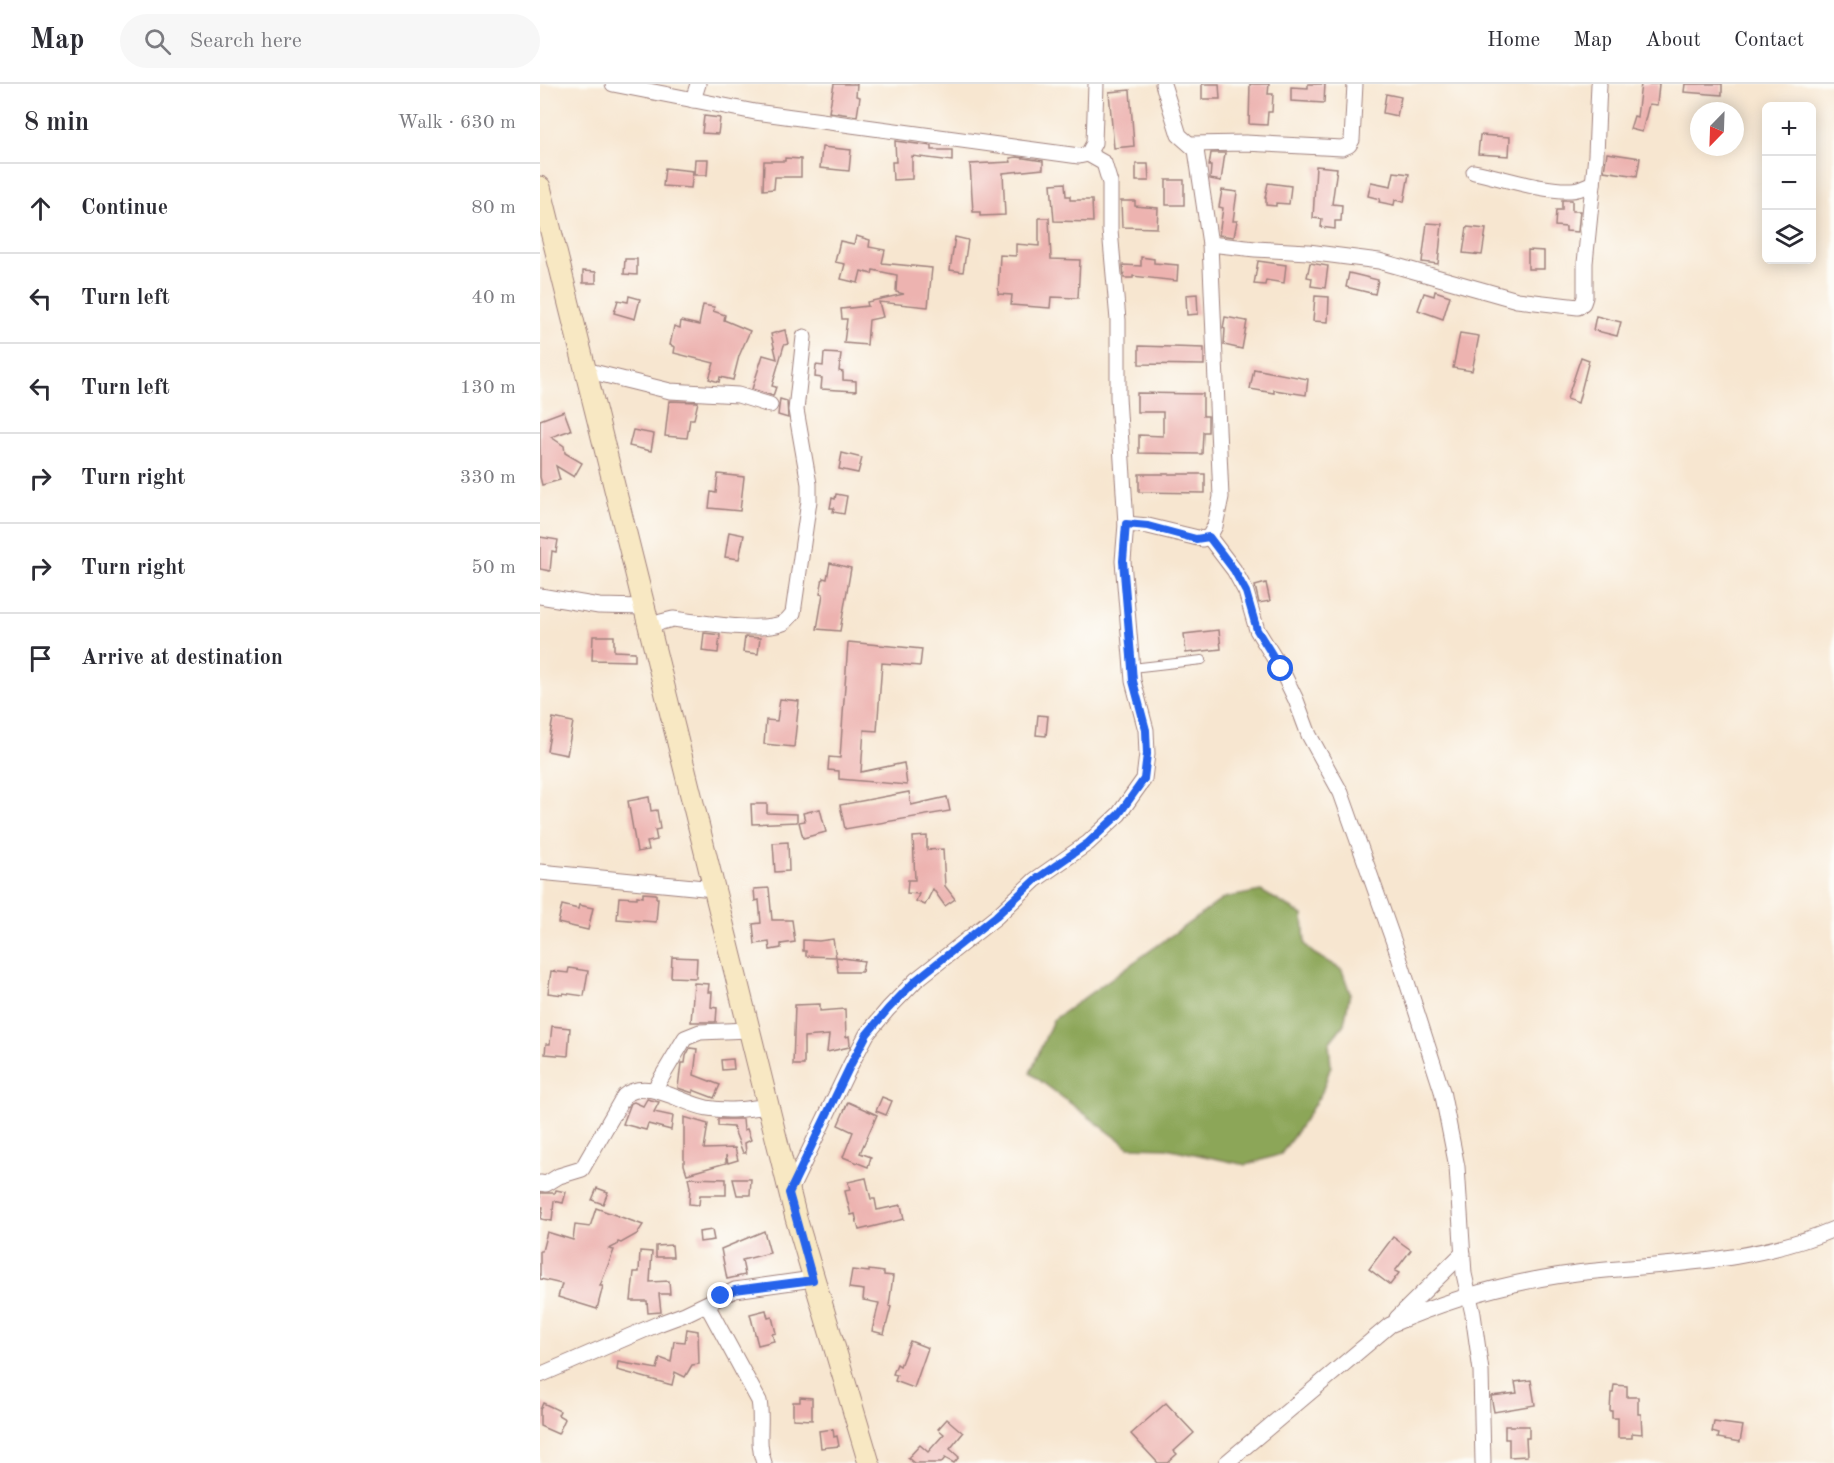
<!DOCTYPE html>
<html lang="en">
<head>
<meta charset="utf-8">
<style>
	:root { --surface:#fff; --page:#f7f7f7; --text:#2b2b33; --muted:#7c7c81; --line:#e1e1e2 }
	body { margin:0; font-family:"Old Standard TT",serif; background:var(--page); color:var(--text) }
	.controls { position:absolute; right:18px; top:18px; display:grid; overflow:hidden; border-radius:9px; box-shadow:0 3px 15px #0003 }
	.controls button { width:54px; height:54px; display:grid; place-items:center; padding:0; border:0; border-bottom:2px solid var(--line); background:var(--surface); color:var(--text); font:30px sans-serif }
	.compass { position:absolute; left:1150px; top:18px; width:54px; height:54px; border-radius:50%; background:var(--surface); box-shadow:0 3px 15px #0003; rotate:203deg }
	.stop { position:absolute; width:18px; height:18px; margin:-14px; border:4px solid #2563eb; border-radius:50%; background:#fff }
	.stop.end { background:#2563eb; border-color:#fff; box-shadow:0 2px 6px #0008 }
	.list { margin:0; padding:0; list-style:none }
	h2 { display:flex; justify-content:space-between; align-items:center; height:78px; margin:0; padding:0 24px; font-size:26px }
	h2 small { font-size:20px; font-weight:400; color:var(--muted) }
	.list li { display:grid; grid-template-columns:39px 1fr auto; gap:18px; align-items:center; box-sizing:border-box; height:90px; padding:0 24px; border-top:2px solid var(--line) }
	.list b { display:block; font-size:22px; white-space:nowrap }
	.list em { font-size:20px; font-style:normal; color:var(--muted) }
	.icon { flex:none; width:33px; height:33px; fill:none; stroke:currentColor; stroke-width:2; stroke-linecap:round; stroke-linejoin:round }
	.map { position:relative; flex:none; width:1294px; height:1379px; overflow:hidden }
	header { display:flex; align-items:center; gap:36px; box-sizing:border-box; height:84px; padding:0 30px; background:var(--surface); border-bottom:2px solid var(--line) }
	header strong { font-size:28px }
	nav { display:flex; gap:33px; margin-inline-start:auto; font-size:21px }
	.search { width:420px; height:54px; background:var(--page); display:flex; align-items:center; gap:15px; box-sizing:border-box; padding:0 21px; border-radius:33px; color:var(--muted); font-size:22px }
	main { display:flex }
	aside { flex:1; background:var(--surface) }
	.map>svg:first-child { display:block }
	.forest { fill:#8ca659; stroke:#6b6242; stroke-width:1.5 }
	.building { fill:#edb3b0 }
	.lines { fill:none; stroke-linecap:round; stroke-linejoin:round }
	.lane-casing { stroke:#a0827e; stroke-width:10 }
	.street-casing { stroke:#a0827e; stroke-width:17 }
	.secondary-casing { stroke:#a0827e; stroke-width:23 }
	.lane { stroke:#fff; stroke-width:8 }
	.street { stroke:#fff; stroke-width:15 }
	.secondary { stroke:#f8e8c3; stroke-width:21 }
	.route { stroke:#2563eb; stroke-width:8 }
</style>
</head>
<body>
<header>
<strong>Map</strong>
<div class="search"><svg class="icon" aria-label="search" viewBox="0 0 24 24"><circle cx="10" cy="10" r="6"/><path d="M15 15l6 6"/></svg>Search here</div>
<nav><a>Home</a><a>Map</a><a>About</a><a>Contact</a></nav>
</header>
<main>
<aside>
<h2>8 min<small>Walk · 630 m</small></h2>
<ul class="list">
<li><svg class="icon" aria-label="ahead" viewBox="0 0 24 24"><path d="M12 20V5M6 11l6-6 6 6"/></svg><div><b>Continue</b></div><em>80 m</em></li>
<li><svg class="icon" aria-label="left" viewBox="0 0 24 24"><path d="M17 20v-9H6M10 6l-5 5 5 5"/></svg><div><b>Turn left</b></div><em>40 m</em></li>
<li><svg class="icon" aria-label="left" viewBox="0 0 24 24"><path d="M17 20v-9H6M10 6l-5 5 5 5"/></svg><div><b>Turn left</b></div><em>130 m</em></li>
<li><svg class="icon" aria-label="right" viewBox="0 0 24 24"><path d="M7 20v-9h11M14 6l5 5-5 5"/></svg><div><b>Turn right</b></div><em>330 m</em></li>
<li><svg class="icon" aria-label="right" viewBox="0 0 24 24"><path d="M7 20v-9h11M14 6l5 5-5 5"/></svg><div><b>Turn right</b></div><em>50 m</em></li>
<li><svg class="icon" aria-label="arrive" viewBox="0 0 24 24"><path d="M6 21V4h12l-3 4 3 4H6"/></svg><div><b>Arrive at destination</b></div></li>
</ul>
</aside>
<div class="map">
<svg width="1294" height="1379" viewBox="0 0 1294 1379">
	<rect width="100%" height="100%" fill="#fdfcf7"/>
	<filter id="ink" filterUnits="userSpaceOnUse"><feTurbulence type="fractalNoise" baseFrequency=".0167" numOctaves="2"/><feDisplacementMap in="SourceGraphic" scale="12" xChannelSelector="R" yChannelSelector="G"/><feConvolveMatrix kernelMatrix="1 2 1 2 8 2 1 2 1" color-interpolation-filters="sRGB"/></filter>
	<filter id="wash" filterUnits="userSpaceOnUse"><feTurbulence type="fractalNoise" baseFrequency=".008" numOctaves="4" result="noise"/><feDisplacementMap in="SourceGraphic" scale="24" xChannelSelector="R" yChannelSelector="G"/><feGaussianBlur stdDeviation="1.35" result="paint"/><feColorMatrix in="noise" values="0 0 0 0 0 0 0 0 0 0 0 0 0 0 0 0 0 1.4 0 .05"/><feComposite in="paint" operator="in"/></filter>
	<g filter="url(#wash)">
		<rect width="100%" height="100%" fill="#f7e6d0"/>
		<path class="forest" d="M721,807L763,831L765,860L773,869L802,886L810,909L804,940L789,959L791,982L782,1008L764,1037L741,1070L706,1081L626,1064L589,1063L490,989L513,936L684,814Z"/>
		<g id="blocks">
			<g class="building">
				<path d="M294,0H317L316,12L320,13L317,32L289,28Z"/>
				<path d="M662,0H679L680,15H662Z"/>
				<path d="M710,0H729L728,10H733L732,28H728L727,41L709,40Z"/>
				<path d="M768,0H785L784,19L751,17V3L768,4Z"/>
				<path d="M1101,0H1119L1117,21L1109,20L1102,48L1090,45L1094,32L1097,33Z"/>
				<path d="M1145,0H1182V11L1144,8Z"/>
				<path d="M590,6L594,62L574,64L569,8Z"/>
				<path d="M846,10L861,13L857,32L843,29Z"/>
				<path d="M164,32L180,34L178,50L162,49Z"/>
				<path d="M940,51L970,53L969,72L938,70Z"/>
				<path d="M355,57L392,62V66H412V77L372,72V95L353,96L352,78H356Z"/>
				<path d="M282,63L311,66L309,87L280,84Z"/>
				<path d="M671,69H685L681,97L670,95L671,82H669Z"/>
				<path d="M1067,69L1100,74L1097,92L1064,87Z"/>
				<path d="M477,73L503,77V85L463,89L465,131L440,132V128H433L430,80L471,78L470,74Z"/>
				<path d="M245,74L261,75V93H235L234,105L223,106L224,77H245Z"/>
				<path d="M155,75H168L167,91H154Z"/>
				<path d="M596,80H608L609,97H596Z"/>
				<path d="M776,82L797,84L792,120L802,121L801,137H795V145L781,143L782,135L773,134Z"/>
				<path d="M125,84L153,87L151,104L123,102Z"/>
				<path d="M854,88L869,90L864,118L855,116L854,121L839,118L840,115L828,112L831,98L851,102Z"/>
				<rect x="626" y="96" width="18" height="25"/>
				<path d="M525,99L526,112H530V116H552L553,138L514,137L511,100Z"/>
				<path d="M728,99L751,102L749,120L736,119V122L726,121V114H725Z"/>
				<path d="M682,106L697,108L693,137H697L694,153L679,151L683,124L679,123Z"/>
				<path d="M1022,116H1032V127H1040L1038,148L1026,147V143L1015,142L1016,126H1022Z"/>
				<path d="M581,117H595V122L618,124L617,144L582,143Z"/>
				<path d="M499,134H509L511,175L540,176L538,214L511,213L510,224L471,221L472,211L458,210L460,171L476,172V160L499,162Z"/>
				<path d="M887,139L902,140L898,180L882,178Z"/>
				<path d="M927,143L946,145L942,171L923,169Z"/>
				<path d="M316,152L330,156L329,163L345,166L342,179L392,184L388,223L339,218L343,233L329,236L327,261L304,259L307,235H302L301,225L328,222L327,218L364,210L356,208L357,191L333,186L332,190L321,187L318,199L301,195L305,180L295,178L300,157L314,160Z"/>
				<path d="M415,153L428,156L423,188L410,186Z"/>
				<path d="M988,166L1004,167V185H988Z"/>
				<path d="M601,173L614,175V179L638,181L637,197L593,192V194H584L583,181L601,182Z"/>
				<path d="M85,175H97V191L84,190Z"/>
				<path d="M718,177L746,181L744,199L726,196L725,201L714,200Z"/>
				<path d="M770,179L788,182L785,204L771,202L772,194L767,193Z"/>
				<path d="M43,187L56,188V199H43Z"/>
				<path d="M809,189L838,196L835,210L806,203Z"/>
				<path d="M895,207L910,212L903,235L878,226L884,209L894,212Z"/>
				<path d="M657,210L658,230L647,231L646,211Z"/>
				<path d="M89,212L100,215L95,235L74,229L78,216L88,218Z"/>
				<path d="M775,212L789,213L788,238L773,237Z"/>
				<path d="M163,221L174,223L173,227L185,231L184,236L210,247L199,272L193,296L180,293L179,298L169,295L174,279L134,269L135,263L130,261L134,242L140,244L141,237L159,241Z"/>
				<path d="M1056,232L1081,238L1077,252L1053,246Z"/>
				<path d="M685,233L707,237L702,265L684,261L685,245L683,244Z"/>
				<path d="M245,246L248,260L244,261L232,302L236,303L233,312L212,305L223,271L237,275L231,250Z"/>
				<path d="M920,249L939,252L932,287L913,284Z"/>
				<path d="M599,262L664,264V281L599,280Z"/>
				<path d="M284,269L301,270L299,287L303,288V296L316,297V307L281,305L282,294L275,293L276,281L283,282Z"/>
				<path d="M1041,273L1049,276L1038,319L1027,315Z"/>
				<path d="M714,285L768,295L766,311L734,306V309L710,305Z"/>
				<path d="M597,309L663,310V332H668V348H663L662,370L599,369V351L623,352V328H597Z"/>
				<path d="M240,315L247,317L248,334L238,331Z"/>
				<path d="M129,317L158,318L154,335H150L147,354L125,352Z"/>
				<path d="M24,327L31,346L11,353L24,362L25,369L42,379L34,393L16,382L20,396L2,401L0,393V336Z"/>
				<path d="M93,346L114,350L111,367L89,362Z"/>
				<path d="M302,369L322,374L318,389L299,385Z"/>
				<path d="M178,390L204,393L200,427L169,424L171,408L176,409Z"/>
				<path d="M599,390H665V409L599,408Z"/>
				<path d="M296,410L307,412L304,430L293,428L294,424H290L292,414L295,415Z"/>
				<path d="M189,448L204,451L199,475L185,473Z"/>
				<path d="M0,453L18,456L16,468L12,467L10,487L0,485Z"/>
				<path d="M290,479L311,484L300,547L277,545L283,510L280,509L283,494L287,495Z"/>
				<path d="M726,499L730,517L719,519L715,502Z"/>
				<path d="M679,546L681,565L646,569L644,550Z"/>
				<path d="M164,549L180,551L178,569L162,567Z"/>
				<path d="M53,552H74V567L95,568V577L52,576Z"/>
				<path d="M205,553L220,554L218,570L203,568Z"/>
				<path d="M308,558L382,565L380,582L342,579L337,647L324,646L321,688L364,679L367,701L299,695V687L288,686L289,673L300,674Z"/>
				<path d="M240,615L259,617L254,663L224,660L226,636L237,637Z"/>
				<path d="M498,631L508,632L506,652L496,651Z"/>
				<path d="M13,634L33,638L27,671L7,667Z"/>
				<path d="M369,708L371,721L407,713L410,727L305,745L300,721Z"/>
				<path d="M109,713L111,727L117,726L120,745L115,746L117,756L107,758L109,766L97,768L88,717Z"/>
				<path d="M211,720H227V729L257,730V738L212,740Z"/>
				<path d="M280,725L286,748L263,754L259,738L265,737L263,729Z"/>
				<path d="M387,752V766L403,765L405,802L415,815L405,822L393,805L385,821L376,817L379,810L367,809L368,796H375L373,753Z"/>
				<path d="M248,758L249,787L235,788L233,759Z"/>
				<path d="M229,804L232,836H252L255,858L241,860V864L230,866L229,858L215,860L213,840L221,839L219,816L215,817L214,805Z"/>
				<path d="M103,809L116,810V814H118L116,838L77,835L79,813L97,814V812L103,813Z"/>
				<path d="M22,821L38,825L39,821L53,824L48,846L18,839Z"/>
				<path d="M293,855L296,873L324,877L322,888H298L296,873L266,872V867H263V856L279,857Z"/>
				<path d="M132,873L157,874L156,894L131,893Z"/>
				<path d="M29,884L48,887L44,912L23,909V911L8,909L11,887L28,889Z"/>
				<path d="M154,899L169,900L168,908H172L171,923L177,924L176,938H151Z"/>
				<path d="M280,920V927L305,925L306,953L309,952L310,960L309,963L287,968L289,951L264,953V981H253L255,921Z"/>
				<path d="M12,942L30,944L28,972L5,970L6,960H10Z"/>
				<path d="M150,964L157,965L154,991L180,1001L174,1014L153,1006V1009L138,1004L141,979H145L146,972Z"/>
				<path d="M193,975L194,985L182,986L181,976Z"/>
				<path d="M342,1013L352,1017L346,1031L336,1027Z"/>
				<path d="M107,1015L119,1018L114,1028L133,1032L131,1046L108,1040L106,1046L83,1040L91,1019L94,1018L103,1022Z"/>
				<path d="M308,1018L337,1031L320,1069L331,1073L328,1083L303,1073L313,1048L298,1041Z"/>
				<path d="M144,1033L168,1040L164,1065L195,1064L198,1076L188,1079L186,1071V1079L147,1090L144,1081Z"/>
				<path d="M178,1035H203L204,1046L207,1045L211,1056L205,1059L206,1069H203L193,1043L178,1042Z"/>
				<path d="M148,1094L186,1095V1111H160L159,1121L149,1120L150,1103Z"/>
				<path d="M326,1094L331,1115H335L337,1126L361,1121L364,1135L319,1146L315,1130L311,1131L305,1107L310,1106L308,1098Z"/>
				<path d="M193,1095H211L210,1111H197Z"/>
				<path d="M57,1104L68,1108L63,1120L52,1116Z"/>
				<path d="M16,1106L26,1108L23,1119L14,1117L12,1137L1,1135L3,1123H0V1109H15Z"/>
				<path d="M56,1124L103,1141L97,1150L81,1159L78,1158L77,1161L69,1165L74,1166L60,1202H63L57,1225L18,1213L22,1200L0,1195V1167H2L7,1148L33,1156L35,1141L50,1143Z"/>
				<path d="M172,1146L174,1156L160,1158L159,1148Z"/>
				<path d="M224,1147L230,1169L202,1176L205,1191L187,1195L181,1165Z"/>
				<path d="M853,1153L871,1166L855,1187L859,1189L850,1201L829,1185Z"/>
				<path d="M132,1161L133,1173H116V1162Z"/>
				<path d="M100,1167L112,1168L110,1198L129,1197L130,1210H119L121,1228L108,1229L107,1217H91L94,1188H99Z"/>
				<path d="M312,1186L329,1188V1186L344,1188V1191L353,1192L349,1222L351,1223L344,1250L332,1247L339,1219L323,1216L324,1206L309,1204Z"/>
				<path d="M226,1226L228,1234L232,1233L236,1249L232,1250L234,1257L218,1261L210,1230Z"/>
				<path d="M147,1245L158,1247L159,1280L152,1281L145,1293L135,1288L132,1301L77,1286L78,1278L117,1285L120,1274L131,1278L134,1257L145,1258Z"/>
				<path d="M370,1257L388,1264L374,1304L355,1297L357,1291L353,1290L357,1280L360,1282Z"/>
				<path d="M991,1296L995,1321L954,1328L951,1312L977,1309L975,1298Z"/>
				<path d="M1074,1301L1087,1302V1313H1098V1330H1101L1102,1350L1092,1349V1354H1078V1334H1072V1327H1070L1071,1309H1073Z"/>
				<path d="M260,1313L272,1314V1336L253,1335V1318H260Z"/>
				<path d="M3,1319L20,1327L18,1331L25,1335L18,1350L0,1342V1326Z"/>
				<path d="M626,1319L654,1349L634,1367L637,1370L627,1379H618L591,1350Z"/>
				<path d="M407,1335L423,1349L410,1365L419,1373L414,1379L405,1374L401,1379H374L368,1374L380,1361L388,1368L404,1350L398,1345Z"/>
				<path d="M1174,1338L1203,1342L1200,1358L1178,1354L1179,1350L1172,1348Z"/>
				<path d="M965,1342H989V1354H986L987,1372L969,1373V1355H965Z"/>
				<path d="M293,1345L294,1353L297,1352L299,1362L281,1364L279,1347Z"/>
			</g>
		</g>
	</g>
	<g filter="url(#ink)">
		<use href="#blocks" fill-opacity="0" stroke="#a0827e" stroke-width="1.5"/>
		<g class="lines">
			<defs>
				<path id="lane" d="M592,584L662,576"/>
				<g id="street">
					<path d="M73,0L215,28L539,72L548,70L554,59L556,0"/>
					<path d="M623,0L639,51L656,66L670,160L715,165L768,168L839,177L977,216L1038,223L1043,219L1045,213V179L1056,71L1059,0"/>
					<path d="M153,16L158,0"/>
					<path d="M651,60L705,59L802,64L809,61L812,56L815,0"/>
					<path d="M934,88C964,94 1001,107 1031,106C1040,106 1046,102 1053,99"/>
					<path d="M45,286L130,307L198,311L230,321"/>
					<path d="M586,440L608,442L662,455L669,453L675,442L681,413L670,160"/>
					<path d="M669,453L694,486L706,508L717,546L741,585L756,616L769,651L801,709L857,867L902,1007L917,1083L924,1190L933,1230L941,1287L943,1379"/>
					<path d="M0,512L59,522L104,523"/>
					<path d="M109,544L121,538L133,535C158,538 221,549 243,539C247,537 250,533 253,529L269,417V400L256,326L264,253"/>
					<path d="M0,788L174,805"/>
					<path d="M114,1006L145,954L160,948L209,946"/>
					<path d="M0,1099L6,1100L19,1092L42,1085L84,1012C107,993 140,1019 167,1024C188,1028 207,1025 228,1022"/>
					<path d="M249,1109L311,980L327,950L348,925L376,896L456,833L495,796L548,759L579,730L604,695L607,670L606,646L593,597L583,477L586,440L578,313V236L570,146V99L564,79L548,70"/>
					<path d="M167,1221L219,1317C223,1338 216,1358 224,1379"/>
					<path d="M857,1234L923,1169"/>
					<path d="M0,1291L118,1240L145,1230L195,1206L273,1195"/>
					<path d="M686,1379L850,1241C918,1211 992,1192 1066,1186C1143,1179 1221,1176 1294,1145"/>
				</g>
				<path id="secondary" d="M0,103L256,1134L329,1379"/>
			</defs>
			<use href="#lane" class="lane-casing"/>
			<use href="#street" class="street-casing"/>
			<use href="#secondary" class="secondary-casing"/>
			<use href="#lane" class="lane"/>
			<use href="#street" class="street"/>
			<use href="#secondary" class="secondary"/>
		</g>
	</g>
	<g class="lines" filter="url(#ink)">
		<path class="route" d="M181,1212L195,1206L273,1196L249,1109L311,980L327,950L348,925L376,896L456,832L495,796L548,759L579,730L604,695L607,670L606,646L593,597L592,584L583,477L586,440L608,442L656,455L669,453L694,486L706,508L717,546L741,585"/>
	</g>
</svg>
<div class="controls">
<button>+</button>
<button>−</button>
<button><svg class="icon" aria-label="layers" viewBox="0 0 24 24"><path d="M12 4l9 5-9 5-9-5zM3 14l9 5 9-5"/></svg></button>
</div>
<svg class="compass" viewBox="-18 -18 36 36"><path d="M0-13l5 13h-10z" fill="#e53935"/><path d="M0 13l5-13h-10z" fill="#7c7c81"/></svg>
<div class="stop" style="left:741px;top:585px"></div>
<div class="stop end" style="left:181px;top:1212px"></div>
</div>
</main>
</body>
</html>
